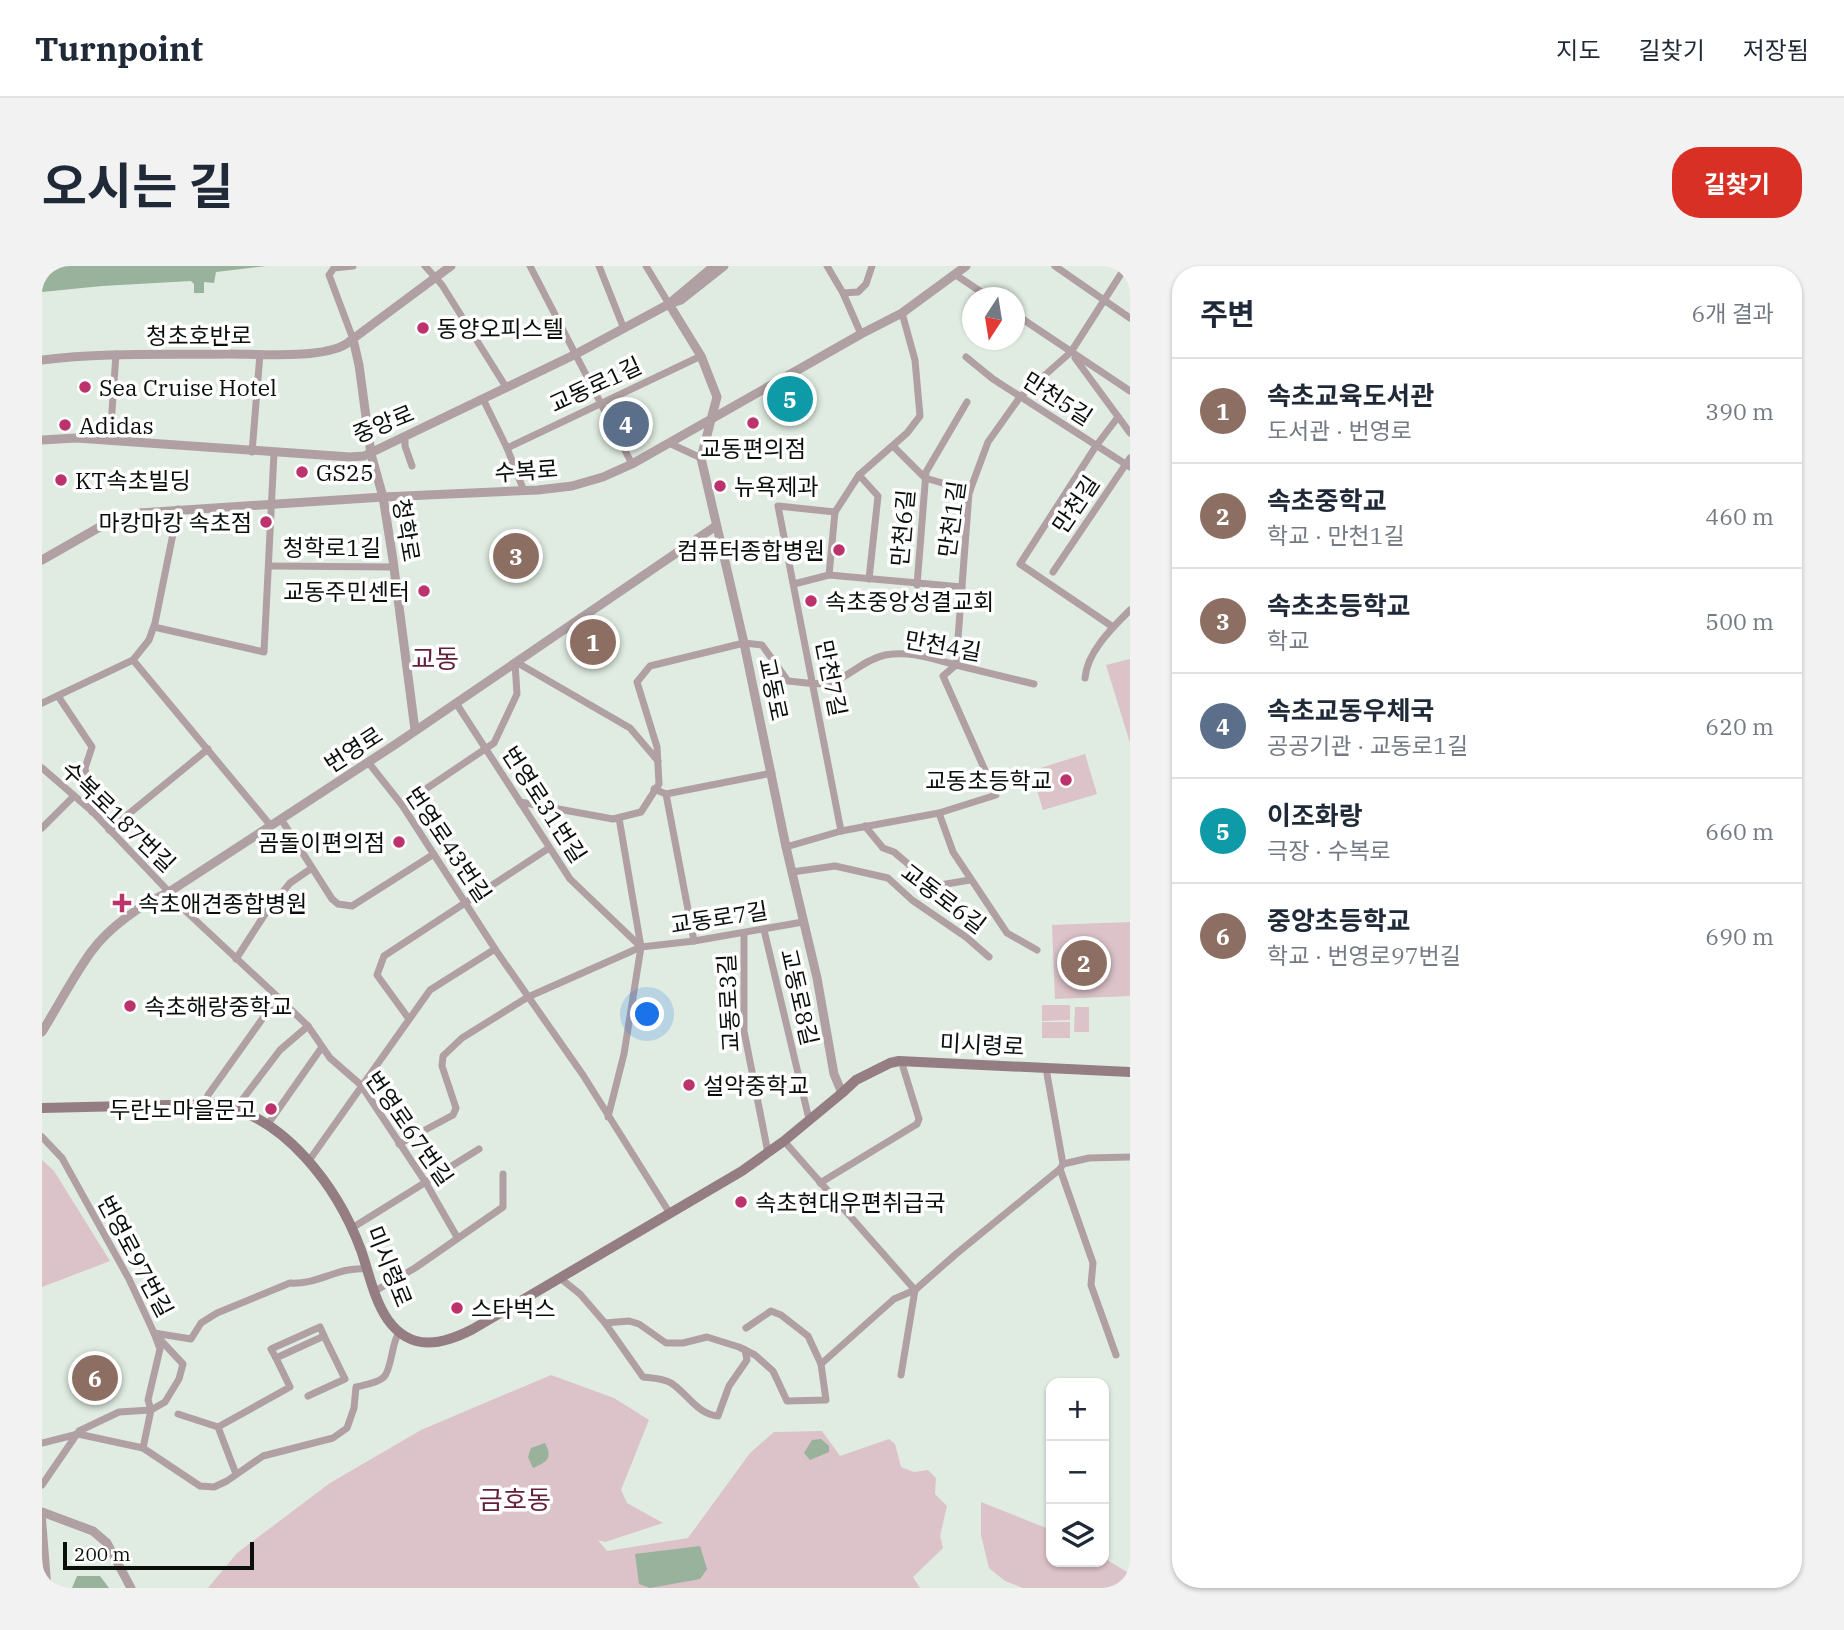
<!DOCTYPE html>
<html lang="ko">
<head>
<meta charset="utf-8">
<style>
	:root { --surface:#fff; --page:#f2f2f3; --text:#1f2937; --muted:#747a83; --line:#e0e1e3; --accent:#d93025 }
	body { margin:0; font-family:"IBM Plex Serif","Noto Sans KR",serif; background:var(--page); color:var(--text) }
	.controls { position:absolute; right:21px; bottom:21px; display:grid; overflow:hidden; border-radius:14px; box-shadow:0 2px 5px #0004 }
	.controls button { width:63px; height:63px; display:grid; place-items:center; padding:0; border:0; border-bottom:2px solid var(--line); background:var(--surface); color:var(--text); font:35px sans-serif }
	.compass { position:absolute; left:920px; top:21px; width:63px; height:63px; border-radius:50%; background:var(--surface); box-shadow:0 2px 5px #0004; rotate:192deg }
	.scale { position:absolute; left:21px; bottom:18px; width:191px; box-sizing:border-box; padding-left:7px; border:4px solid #0b0f0c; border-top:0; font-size:19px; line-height:24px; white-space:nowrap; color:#0b0f0c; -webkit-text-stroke:5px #fff; paint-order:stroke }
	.you { position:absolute; left:606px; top:749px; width:24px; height:24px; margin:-18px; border:5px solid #fff; border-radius:50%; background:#1a73e8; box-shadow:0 0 0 10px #1a73e833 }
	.badge { display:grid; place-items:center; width:46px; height:46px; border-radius:50%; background:var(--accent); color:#fff; font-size:23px; font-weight:700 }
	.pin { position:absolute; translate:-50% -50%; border:4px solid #fff; box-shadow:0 2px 7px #0006 }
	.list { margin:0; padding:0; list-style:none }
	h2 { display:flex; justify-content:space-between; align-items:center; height:91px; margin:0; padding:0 28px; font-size:30px }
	h2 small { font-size:23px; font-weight:400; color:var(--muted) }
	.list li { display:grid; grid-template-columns:46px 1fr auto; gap:21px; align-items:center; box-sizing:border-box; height:105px; padding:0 28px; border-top:2px solid var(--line) }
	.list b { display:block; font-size:26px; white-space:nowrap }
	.list p { margin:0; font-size:23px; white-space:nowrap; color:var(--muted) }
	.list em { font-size:23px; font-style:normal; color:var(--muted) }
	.icon { flex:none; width:38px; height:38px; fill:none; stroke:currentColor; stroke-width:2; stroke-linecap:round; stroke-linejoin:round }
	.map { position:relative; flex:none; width:1088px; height:1322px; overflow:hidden; border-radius:28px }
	header { display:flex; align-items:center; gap:42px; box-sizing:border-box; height:98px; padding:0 35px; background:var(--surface); border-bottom:2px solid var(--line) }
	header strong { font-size:33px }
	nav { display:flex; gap:38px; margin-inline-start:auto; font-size:24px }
	.intro { display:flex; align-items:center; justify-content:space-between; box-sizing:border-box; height:168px; padding:0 42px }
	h1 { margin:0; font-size:49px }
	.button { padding:18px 32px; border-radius:28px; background:var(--accent); color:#fff; font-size:24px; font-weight:700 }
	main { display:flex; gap:42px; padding:0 42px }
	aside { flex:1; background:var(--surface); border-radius:28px; box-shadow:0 2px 5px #0004 }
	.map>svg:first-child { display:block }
	.green { fill:#dcc2c9 }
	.water { fill:#98b29b }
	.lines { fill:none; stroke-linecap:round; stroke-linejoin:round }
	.minor { stroke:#b0a0a4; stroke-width:7 }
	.tertiary { stroke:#b0a0a4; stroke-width:9 }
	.secondary { stroke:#947d83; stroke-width:10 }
	.poi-dot { fill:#bc326b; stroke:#fff; stroke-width:2.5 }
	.labels { text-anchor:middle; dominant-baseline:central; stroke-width:7; stroke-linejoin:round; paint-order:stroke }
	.poi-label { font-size:23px; fill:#0b0f0c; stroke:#fff; text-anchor:start }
	.street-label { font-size:23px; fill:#0b0f0c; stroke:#fff }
	.quarter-label { font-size:26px; fill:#63203a; stroke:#fff }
</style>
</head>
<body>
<header>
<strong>Turnpoint</strong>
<nav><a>지도</a><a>길찾기</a><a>저장됨</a></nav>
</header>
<div class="intro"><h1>오시는 길</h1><a class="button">길찾기</a></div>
<main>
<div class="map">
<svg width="1088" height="1322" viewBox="0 0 1088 1322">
	<rect width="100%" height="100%" fill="#e0ece1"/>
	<g class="green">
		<path d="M1088,393V477L1064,399Z"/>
		<path d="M1043,488L1055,528L1001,544L989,505Z"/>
		<path d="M1088,656V730L1013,733L1010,659Z"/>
		<path d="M1000,739H1028V754L1000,755Z"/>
		<path d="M1033,741H1047V766H1032Z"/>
		<rect x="1000" y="756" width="28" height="16"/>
		<path d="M0,894L12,905L68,995L0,1021Z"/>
		<path d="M509,1109L572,1132L607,1154L579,1224L585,1237L621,1257L563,1276L556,1274L565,1285L646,1272L708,1187L732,1166L780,1165L798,1190L847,1173L853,1178L859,1201L872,1206L886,1204L894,1212L893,1228L905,1240L898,1270L901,1282L871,1311L878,1322H166L195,1287L288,1217L379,1164Z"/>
		<path d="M939,1236L1009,1264V1296H1062V1292L1088,1308V1322H981L963,1315L947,1302L939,1269Z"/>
	</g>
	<g class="water">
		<path d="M0,0H224L174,6L172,17L162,16V27H152V18L149,15L60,20L0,26Z"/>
		<path d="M779,1173L787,1180V1186L768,1194L762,1187L770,1174Z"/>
		<path d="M503,1177C511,1192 505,1196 491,1202L486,1191L489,1182Z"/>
		<path d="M658,1280L665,1303L658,1313L608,1322L597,1318L593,1288Z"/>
		<path d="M35,1310H58L67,1322H30Z"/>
	</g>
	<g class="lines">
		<g class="minor">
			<path d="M383,0L400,19L464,121"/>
			<path d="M488,0L590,198"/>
			<path d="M557,0L582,63"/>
			<path d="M604,0L627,38"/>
			<path d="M785,0L801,27L819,68"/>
			<path d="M1013,0L1088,52"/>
			<path d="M914,9L948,32"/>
			<path d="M801,27L816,26L824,18L830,0"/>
			<path d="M973,48L1088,125"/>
			<path d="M311,73L287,9L292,2L311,0"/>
			<path d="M924,91L951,113L1088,201"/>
			<path d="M1033,92L1088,167"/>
			<path d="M441,133L465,182L482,225"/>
			<path d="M363,171V180L370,200"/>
			<path d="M68,174L74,88"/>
			<path d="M627,177L659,192"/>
			<path d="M851,180L883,212L928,225"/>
			<path d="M465,182L659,90"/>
			<path d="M210,186L218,88"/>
			<path d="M817,209L836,230L827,313"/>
			<path d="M227,300L352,301"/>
			<path d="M1011,306L1088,192"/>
			<path d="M787,309L793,246"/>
			<path d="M752,318L787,309L920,321"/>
			<path d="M875,319L884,206L925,136"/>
			<path d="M112,361L222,386L232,187"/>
			<path d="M1071,361L978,298L1054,180L1076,151"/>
			<path d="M91,394L229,560"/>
			<path d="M474,396L588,462L616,495"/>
			<path d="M1043,412C1045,386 1070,362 1088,344"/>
			<path d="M16,430L50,481L43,502L50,546"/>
			<path d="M0,437L91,394L107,374L113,357L136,243"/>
			<path d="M414,437L528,613L599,681"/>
			<path d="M326,496L360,539L455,686L541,809L627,946"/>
			<path d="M0,502L51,546L127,626L134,636L239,734L266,760L288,792L319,819L384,917L415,971"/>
			<path d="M612,523L624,528L652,675"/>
			<path d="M624,528L730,507"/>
			<path d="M478,536L571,553L599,546L617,518L615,481L595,416L608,400L702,377L720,379L746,415C760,416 777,420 790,416C807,411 821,394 843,389C871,384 892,394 918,400C942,406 967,412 992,418"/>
			<path d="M360,539L452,477L475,428L473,397"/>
			<path d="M897,547L911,586L965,667L995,684"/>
			<path d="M239,553L290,633L296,638L310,640L392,588"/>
			<path d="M823,560L841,582L852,586L892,620L928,614"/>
			<path d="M0,562L32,530"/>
			<path d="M67,564L166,483"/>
			<path d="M799,565L736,240L793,246L817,209L865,167L878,150L873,94L860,47"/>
			<path d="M744,581L799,565L897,547L954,529L901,410L914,399L927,227L946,176L978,131L1029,86L1084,0"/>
			<path d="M750,606L793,600L846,612L870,634L924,671L947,691"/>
			<path d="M722,664L766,849"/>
			<path d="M702,667V765L726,887"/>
			<path d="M194,693L223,648L248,617L270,602"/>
			<path d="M367,753L335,709L342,690L507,582"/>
			<path d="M166,829L236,731"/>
			<path d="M200,834L238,784L266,760"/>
			<path d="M566,851L582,788L599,681L577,552"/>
			<path d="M226,858L280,781"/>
			<path d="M0,871L20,892L87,1013L112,1067L141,1098L137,1113L123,1136L109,1144L77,1146L37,1165L0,1219"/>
			<path d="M742,875L873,1024"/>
			<path d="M357,878L411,849L414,842L400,800L401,790L420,772L486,731L599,681L652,675L761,656"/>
			<path d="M266,896L388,724L453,683"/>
			<path d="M1021,898L1047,892L1088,891"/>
			<path d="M1018,903L1051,997L1049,1019L1074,1089"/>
			<path d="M778,917L875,858L877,853L861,801"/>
			<path d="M310,962L437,883"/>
			<path d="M518,1012L538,1028L563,1057L587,1055L597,1058L624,1077H641L665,1071L697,1081L713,1089L731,1105L745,1135L784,1134L779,1098"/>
			<path d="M333,1025L373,1002L461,941V908"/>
			<path d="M563,1057L601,1111C611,1112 621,1112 629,1117C645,1127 656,1149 676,1150L687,1120L705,1094L703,1084"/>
			<path d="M704,1062L729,1045L739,1049L766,1070L779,1098L852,1033L873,1024L914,988L1018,903L1021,898L1005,808"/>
			<path d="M234,1092L229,1083L278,1061L282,1070"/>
			<path d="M859,1109L873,1024"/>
			<path d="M136,1148L176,1161L248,1121L234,1092L282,1070L303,1113L266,1130"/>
			<path d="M176,1161L194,1208"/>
			<path d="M0,1177L36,1168L101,1182L158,1220L172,1221L185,1215L221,1190L291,1172L305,1162L312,1142L314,1121C322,1119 336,1117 342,1111C350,1102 349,1079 357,1066"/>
			<path d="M101,1182L109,1144L106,1134L118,1083L112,1067L149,1073L159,1057L175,1047L248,1017C276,1019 297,1000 325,1003"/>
			<path d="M0,1247L6,1322"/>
		</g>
		<g class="tertiary">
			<path d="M628,37L672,0"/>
			<path d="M627,38L659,90L675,131L659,192L702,377L744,581L775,712L792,808L800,827"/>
			<path d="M311,73L317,99L329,188L341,231L351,294L373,464"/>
			<path d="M0,94C62,86 125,89 188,88C218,88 280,93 304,78L409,0"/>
			<path d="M0,174L34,172L308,191L322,190L534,88L627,38L639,34L682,0"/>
			<path d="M0,294L63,258L97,247L341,231L496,224L530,220L561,211L590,198L819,68L860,47L924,0"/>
			<path d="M0,766C16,740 31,711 49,686C67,661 100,638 127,626L354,478L674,260"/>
			<path d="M0,1246L51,1265L65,1277L89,1322"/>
		</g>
		<path class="secondary" d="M0,842L171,838C242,847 296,922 319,984C327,1007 332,1034 346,1054C369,1086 400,1079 431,1063L700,905L742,875L800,827L814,814L848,797L857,795L1088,806"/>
	</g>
	<g class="poi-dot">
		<circle cx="381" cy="62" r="7"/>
		<circle cx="43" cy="121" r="7"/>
		<circle cx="711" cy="157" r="7"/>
		<circle cx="23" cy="159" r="7"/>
		<circle cx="260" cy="206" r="7"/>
		<circle cx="19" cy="214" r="7"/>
		<circle cx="678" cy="220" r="7"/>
		<circle cx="224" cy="256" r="7"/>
		<circle cx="797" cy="284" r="7"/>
		<circle cx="382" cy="325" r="7"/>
		<circle cx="769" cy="335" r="7"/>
		<circle cx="1024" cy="514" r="7"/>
		<circle cx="357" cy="576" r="7"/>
		<path d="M76.5 626.5h7v7h7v7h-7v7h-7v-7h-7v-7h7z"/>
		<circle cx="88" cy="740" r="7"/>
		<circle cx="647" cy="819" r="7"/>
		<circle cx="229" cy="843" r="7"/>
		<circle cx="699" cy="936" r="7"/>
		<circle cx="415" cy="1042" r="7"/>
	</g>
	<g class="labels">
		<g class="poi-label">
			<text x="395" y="62">동양오피스텔</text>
			<text x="57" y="121">Sea Cruise Hotel</text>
			<text x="37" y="159">Adidas</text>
			<text x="711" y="182" text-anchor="middle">교동편의점</text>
			<text x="274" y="206">GS25</text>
			<text x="33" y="214">KT속초빌딩</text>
			<text x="692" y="220">뉴욕제과</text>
			<text x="210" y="256" text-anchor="end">마캉마캉 속초점</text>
			<text x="783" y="284" text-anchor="end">컴퓨터종합병원</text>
			<text x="368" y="325" text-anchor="end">교동주민센터</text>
			<text x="783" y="335">속초중앙성결교회</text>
			<text x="1010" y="514" text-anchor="end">교동초등학교</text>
			<text x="343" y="576" text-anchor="end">곰돌이편의점</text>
			<text x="96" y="637">속초애견종합병원</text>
			<text x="102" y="740">속초해랑중학교</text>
			<text x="661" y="819">설악중학교</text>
			<text x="215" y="843" text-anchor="end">두란노마을문고</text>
			<text x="713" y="936">속초현대우편취급국</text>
			<text x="429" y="1042">스타벅스</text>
		</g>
		<g class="street-label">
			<text x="157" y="69">청초호반로</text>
			<text transform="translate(553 118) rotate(-25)">교동로1길</text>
			<text transform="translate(1016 132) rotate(33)">만천5길</text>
			<text transform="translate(341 157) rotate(-22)">중앙로</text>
			<text transform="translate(484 204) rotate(-4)">수복로</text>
			<text transform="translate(1033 238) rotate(-56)">만천길</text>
			<text transform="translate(909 253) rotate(-82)">만천1길</text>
			<text transform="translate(860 262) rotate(-85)">만천6길</text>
			<text transform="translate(365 264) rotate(80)">청학로</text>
			<text x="290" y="281">청학로1길</text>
			<text transform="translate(901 379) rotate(10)">만천4길</text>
			<text transform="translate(790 412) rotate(79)">만천7길</text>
			<text transform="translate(732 423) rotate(78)">교동로</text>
			<text transform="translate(311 483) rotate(-33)">번영로</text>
			<text transform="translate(503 538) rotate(57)">번영로31번길</text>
			<text transform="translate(77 550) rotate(44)">수복로187번길</text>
			<text transform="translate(407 578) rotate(56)">번영로43번길</text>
			<text transform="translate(902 632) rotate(37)">교동로6길</text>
			<text transform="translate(677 651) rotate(-9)">교동로7길</text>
			<text transform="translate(758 731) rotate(77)">교동로8길</text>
			<text transform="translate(686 737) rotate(-93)">교동로3길</text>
			<text transform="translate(940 778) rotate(3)">미시령로</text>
			<text transform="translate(368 862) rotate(55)">번영로67번길</text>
			<text transform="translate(94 990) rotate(62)">번영로97번길</text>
			<text transform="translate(348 1000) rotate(68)">미시령로</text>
		</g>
		<g class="quarter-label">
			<text x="393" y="392">교동</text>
			<text x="473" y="1233">금호동</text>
		</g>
	</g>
</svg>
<div class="controls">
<button>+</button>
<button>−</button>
<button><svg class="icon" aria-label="layers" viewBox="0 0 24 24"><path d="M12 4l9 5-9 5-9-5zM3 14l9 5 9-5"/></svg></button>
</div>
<svg class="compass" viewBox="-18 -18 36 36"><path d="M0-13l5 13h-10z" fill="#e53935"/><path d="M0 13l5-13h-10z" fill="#747a83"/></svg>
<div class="scale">200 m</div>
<div class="you"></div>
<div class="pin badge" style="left:551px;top:376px;background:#8d6e63">1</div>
<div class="pin badge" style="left:1042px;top:697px;background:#8d6e63">2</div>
<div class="pin badge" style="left:474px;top:290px;background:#8d6e63">3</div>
<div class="pin badge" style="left:584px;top:158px;background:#5c6f8a">4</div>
<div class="pin badge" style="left:748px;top:133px;background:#0f9aa8">5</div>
<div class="pin badge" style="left:53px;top:1112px;background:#8d6e63">6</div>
</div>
<aside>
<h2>주변<small>6개 결과</small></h2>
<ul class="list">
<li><span class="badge" style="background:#8d6e63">1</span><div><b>속초교육도서관</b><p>도서관 · 번영로</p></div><em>390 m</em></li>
<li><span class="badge" style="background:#8d6e63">2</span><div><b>속초중학교</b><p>학교 · 만천1길</p></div><em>460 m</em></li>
<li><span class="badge" style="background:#8d6e63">3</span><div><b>속초초등학교</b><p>학교</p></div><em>500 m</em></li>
<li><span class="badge" style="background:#5c6f8a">4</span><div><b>속초교동우체국</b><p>공공기관 · 교동로1길</p></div><em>620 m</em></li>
<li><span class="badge" style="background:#0f9aa8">5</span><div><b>이조화랑</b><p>극장 · 수복로</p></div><em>660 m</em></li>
<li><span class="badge" style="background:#8d6e63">6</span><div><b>중앙초등학교</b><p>학교 · 번영로97번길</p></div><em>690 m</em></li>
</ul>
</aside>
</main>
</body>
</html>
